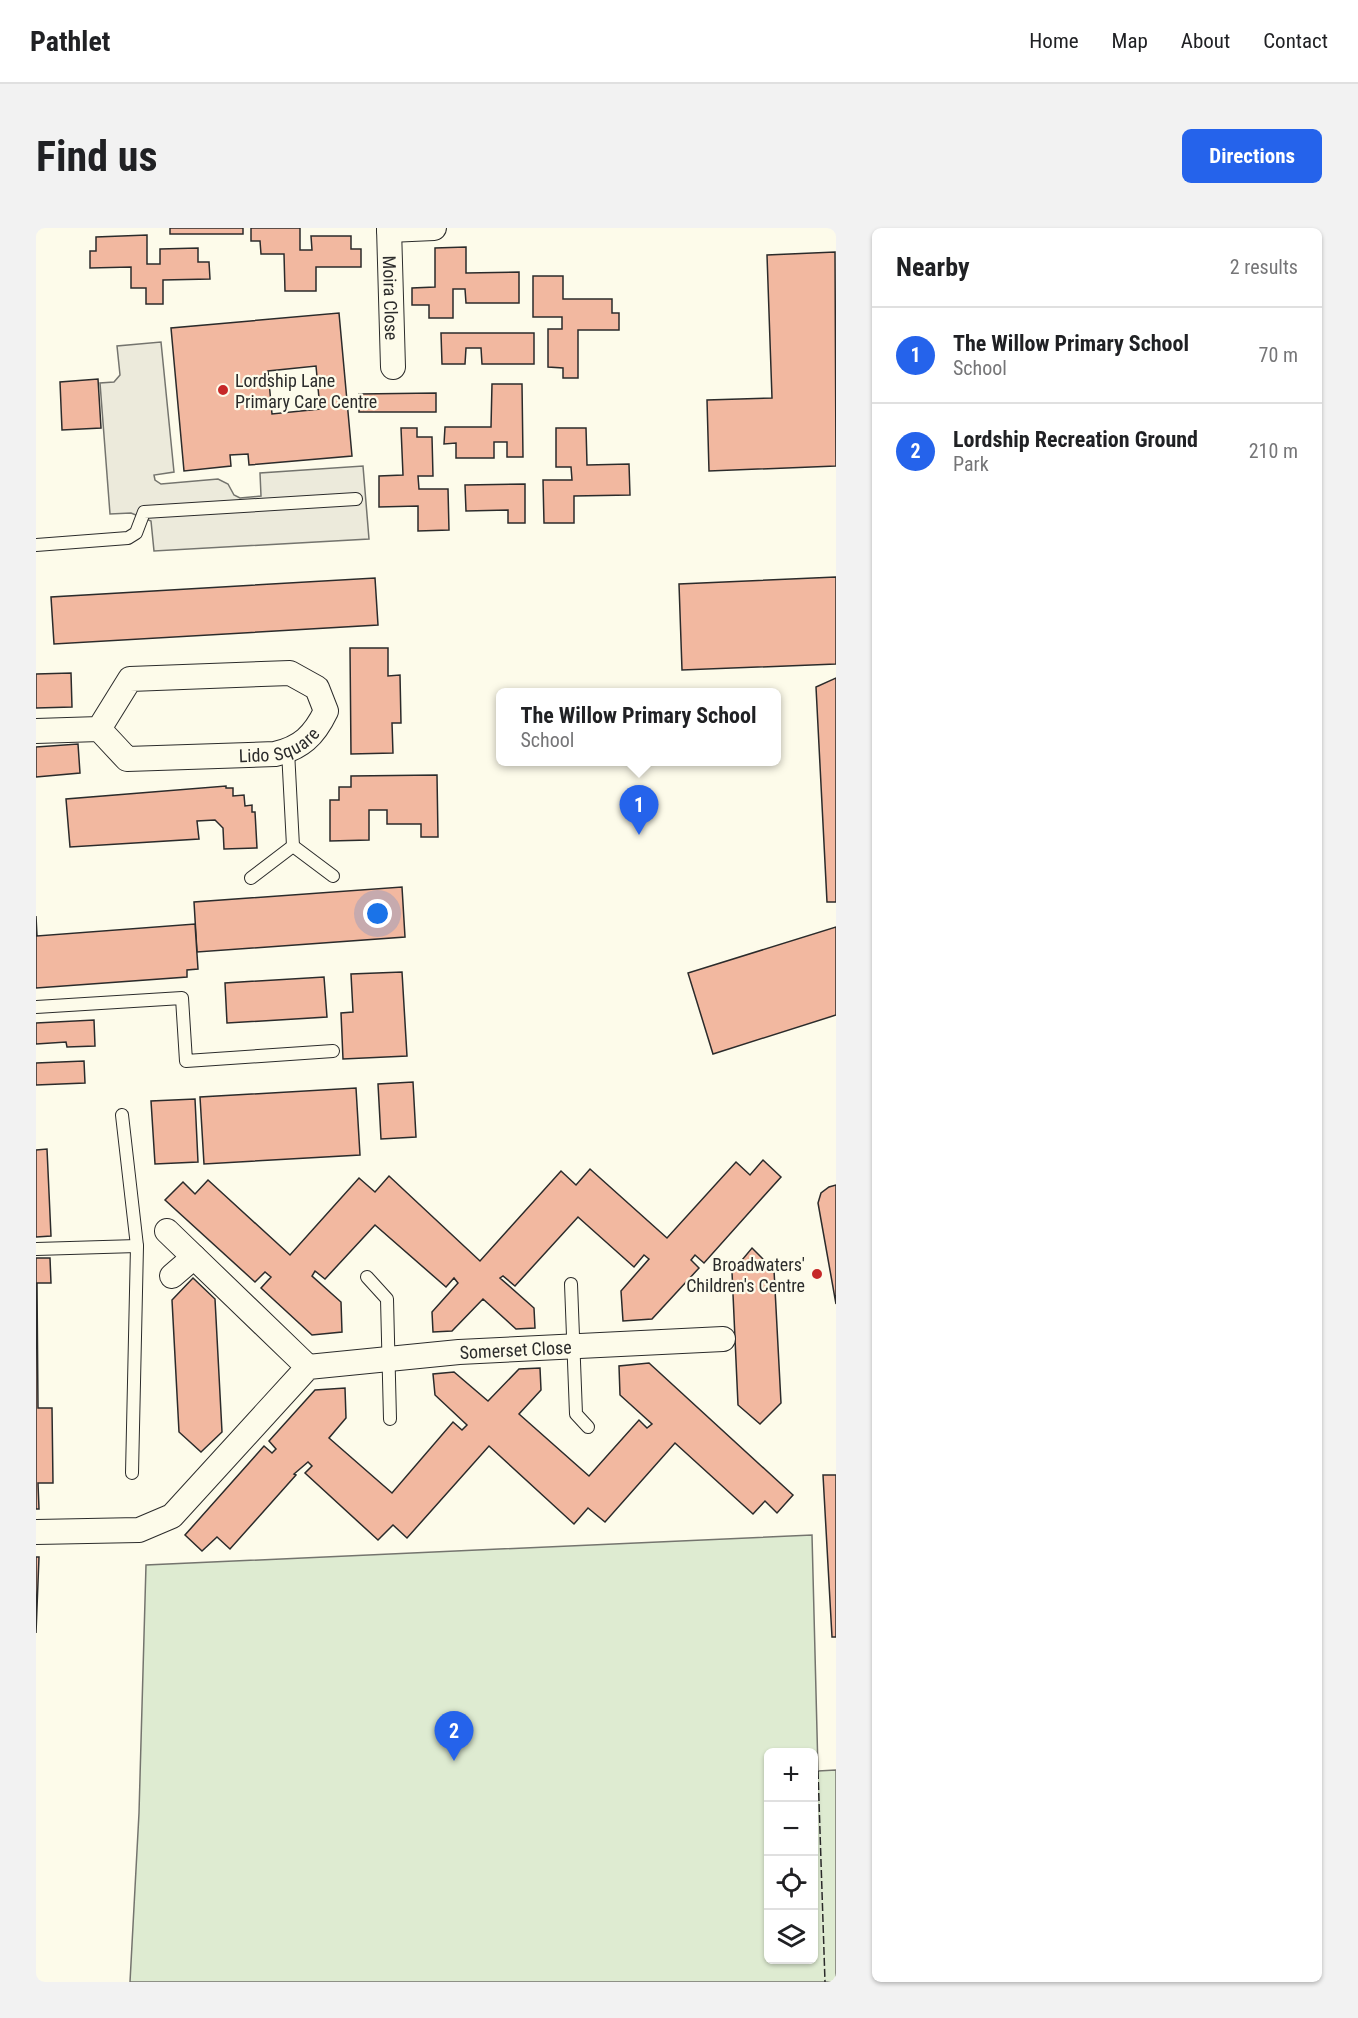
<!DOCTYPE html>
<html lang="en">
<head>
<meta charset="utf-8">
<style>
	:root { --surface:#fff; --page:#f2f2f2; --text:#202124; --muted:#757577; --line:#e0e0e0; --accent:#2563eb }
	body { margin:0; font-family:"Roboto Condensed",sans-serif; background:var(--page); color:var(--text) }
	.controls { position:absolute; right:18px; bottom:18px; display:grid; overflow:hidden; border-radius:9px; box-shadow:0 2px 4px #0004 }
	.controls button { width:54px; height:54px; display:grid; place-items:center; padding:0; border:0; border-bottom:2px solid var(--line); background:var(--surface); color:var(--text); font:30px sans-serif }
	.you { position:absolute; left:342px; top:686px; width:21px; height:21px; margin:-15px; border:4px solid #fff; border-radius:50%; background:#1a73e8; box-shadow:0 0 0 9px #1a73e833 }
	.badge { display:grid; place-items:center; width:39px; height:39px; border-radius:50%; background:var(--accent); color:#fff; font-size:20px; font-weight:700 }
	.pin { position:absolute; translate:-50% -50px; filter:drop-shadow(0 2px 3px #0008) }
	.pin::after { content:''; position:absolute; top:32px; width:21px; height:18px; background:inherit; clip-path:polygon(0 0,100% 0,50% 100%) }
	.popup { position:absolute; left:460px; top:460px; width:285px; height:78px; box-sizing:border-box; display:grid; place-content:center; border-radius:9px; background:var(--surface); filter:drop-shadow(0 2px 4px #0005); font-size:20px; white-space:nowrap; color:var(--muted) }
	.popup b { font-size:22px; color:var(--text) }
	.popup::after { content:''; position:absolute; left:50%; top:100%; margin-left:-12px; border:12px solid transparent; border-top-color:var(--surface) }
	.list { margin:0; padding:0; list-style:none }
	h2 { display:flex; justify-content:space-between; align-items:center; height:78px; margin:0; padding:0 24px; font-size:26px }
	h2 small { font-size:20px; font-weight:400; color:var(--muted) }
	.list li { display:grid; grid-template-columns:39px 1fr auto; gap:18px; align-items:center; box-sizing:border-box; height:96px; padding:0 24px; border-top:2px solid var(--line) }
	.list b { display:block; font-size:22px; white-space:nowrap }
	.list p { margin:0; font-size:20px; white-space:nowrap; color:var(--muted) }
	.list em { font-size:20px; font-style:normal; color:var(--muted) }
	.icon { flex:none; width:33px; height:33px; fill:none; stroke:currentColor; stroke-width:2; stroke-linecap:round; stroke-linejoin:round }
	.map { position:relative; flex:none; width:800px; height:1754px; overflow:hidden; border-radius:9px }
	header { display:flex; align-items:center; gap:36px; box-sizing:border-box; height:84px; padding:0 30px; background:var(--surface); border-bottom:2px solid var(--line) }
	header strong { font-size:28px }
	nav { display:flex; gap:33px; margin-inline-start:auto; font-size:21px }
	.intro { display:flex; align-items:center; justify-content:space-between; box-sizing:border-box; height:144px; padding:0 36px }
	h1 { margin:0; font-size:42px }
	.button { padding:15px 27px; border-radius:9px; background:var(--accent); color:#fff; font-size:21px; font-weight:700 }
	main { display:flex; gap:36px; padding:0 36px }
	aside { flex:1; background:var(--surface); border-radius:9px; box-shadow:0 2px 4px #0004 }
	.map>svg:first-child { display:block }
	.green { fill:#deebd1; stroke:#74746e; stroke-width:1.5; fill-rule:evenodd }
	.parking { fill:#eceadb; stroke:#74746e; stroke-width:1.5 }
	.building { fill:#f2b8a0; stroke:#2b2b2b; stroke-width:1.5; fill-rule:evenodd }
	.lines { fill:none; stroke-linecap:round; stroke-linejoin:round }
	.lane-casing { stroke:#2b2b2b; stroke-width:14 }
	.street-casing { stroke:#2b2b2b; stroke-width:26 }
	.lane { stroke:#fdfbea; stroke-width:12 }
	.street { stroke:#fdfbea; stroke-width:24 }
	.fence { stroke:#2b2b2b; stroke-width:1.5; stroke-dasharray:8 3; stroke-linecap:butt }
	.poi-dot { fill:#c62828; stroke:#fdfbea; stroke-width:2 }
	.labels { text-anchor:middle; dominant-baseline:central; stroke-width:4.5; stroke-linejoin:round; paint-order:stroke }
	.street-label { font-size:18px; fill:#2b2b2b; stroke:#fdfbea }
	.poi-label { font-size:18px; fill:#2b2b2b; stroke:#fdfbea; text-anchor:start }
</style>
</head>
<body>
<header>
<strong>Pathlet</strong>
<nav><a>Home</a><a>Map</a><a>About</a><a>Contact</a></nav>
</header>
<div class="intro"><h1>Find us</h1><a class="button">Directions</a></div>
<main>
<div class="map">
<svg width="800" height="1754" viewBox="0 0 800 1754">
	<rect width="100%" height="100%" fill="#fdfbea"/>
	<path class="green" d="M776,1307L782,1543L800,1542V1754H94L103,1585L110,1337ZM732,1524H778V1732H732Z"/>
	<path class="parking" d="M125,114L138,244L118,247L119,252L125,256L182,251L192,256L198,267L204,270L225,268L224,245L327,238L333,311L118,323L115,293L95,285L74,286L64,155L78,154L84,147L81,118Z"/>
	<g class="building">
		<rect x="134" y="0" width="73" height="6"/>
		<path d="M215,0H264V22H276L275,8H315V21H325V39H280V63H249L248,26H225L224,13H215Z"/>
		<path d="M111,7V36H124V21L162,20V34H173L174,51L127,52V76H110V60H95V39L54,40V23H60V9Z"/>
		<path d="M430,19V45L483,44V75H430L429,61H417V90H393V77H376V60L399,59V20Z"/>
		<path d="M799,24L800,238L673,243L671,172L736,170L731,27Z"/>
		<path d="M497,48H527V71H576V85H583V102H542V150H527V140L512,139V101H526V89H497Z"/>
		<path d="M303,85L316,228L213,237L212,226L194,227L195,238L148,243L135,100ZM280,138L284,181L236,186L232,143Z"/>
		<path d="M405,105H498V136H446L445,120H430L429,136H406Z"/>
		<path d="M62,151L65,200L26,202L24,154Z"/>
		<path d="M456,156H486L487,229H471V214H458V230H420V215L408,216L409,199H455Z"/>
		<path d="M400,165V184H323V166Z"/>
		<path d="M365,200H381V209H396L397,248H382L383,261H412L413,302L382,303V278L343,279V248L367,247Z"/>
		<path d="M520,200H550L551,237L593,236L594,267L538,268V295H508L507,252H536L535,239H520Z"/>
		<path d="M489,256V295H472V282L430,283L429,257Z"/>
		<path d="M800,349V436L646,442L643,356Z"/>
		<path d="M339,350L342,397L18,416L15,369Z"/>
		<path d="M314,420H352V448L364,447L365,495H356L357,525L315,526Z"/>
		<path d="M35,445L36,479L0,480V446Z"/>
		<path d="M800,450V674H791L780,459Z"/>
		<path d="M42,516L44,545L0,549V519Z"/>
		<path d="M401,547L402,609H385V596H351V582H333V612L294,613V572H303V559H315V548Z"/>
		<path d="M190,558V560H197V568L208,567L209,578L216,577V584H219L221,620L188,621L187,600L179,592L161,593L163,611L34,619L30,571Z"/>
		<path d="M366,659L369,709L161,724L158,674Z"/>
		<path d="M0,688L1,708L159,696L162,741L151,742V749L0,760Z"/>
		<path d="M800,699V787L677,826L652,745Z"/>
		<path d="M366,744L371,828L307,831L305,785L317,784L315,746Z"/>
		<path d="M288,749L291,789L191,795L189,755Z"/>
		<path d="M58,792L59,818L31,819L30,814L0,816V795Z"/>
		<path d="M48,833L49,855L0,857V835Z"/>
		<path d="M377,854L380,909L345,911L342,856Z"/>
		<path d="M320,860L324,927L168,936L164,869Z"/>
		<path d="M159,871L162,934L119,936L115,873Z"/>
		<path d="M11,921L15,1008L0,1009V922Z"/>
		<path d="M727,932L745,949L668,1035L659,1027L655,1032L663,1040L616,1091L587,1093L585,1063L613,1031L608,1027L598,1039L542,989L479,1058L467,1048L464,1050L498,1080L499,1100L480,1101L447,1071L416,1103L397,1104L396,1084L422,1055L418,1050L410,1059L339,997L289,1051L279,1043L276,1048L305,1074L306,1104L276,1107L225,1060L235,1049L229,1044L219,1054L129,972L147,954L159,966L172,952L254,1027L323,950L339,964L353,948L444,1033L525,943L540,957L554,941L631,1010L700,934L714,947Z"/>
		<path d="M800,957V1076L782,975L785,965L793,959Z"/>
		<path d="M716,1020L738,1042L745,1175L724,1196L702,1177L696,1044Z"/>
		<path d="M0,1030H14L15,1055H1L2,1180H16L17,1255H2L3,1281H0Z"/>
		<path d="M157,1050L179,1071L186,1204L165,1224L143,1204L136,1072Z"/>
		<path d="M613,1135L757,1267L741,1285L729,1273L717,1286L639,1215L569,1294L552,1280L538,1296L453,1218L371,1310L357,1297L342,1312L269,1245L276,1238L272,1234L258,1246L260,1247L194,1321L181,1309L166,1323L149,1307L228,1218L236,1225L240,1221L233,1213L279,1162L309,1160L310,1190L293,1210L356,1265L417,1194L426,1202L431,1197L399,1167L397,1146L418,1144L452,1173L483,1141L504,1140L505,1162L483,1186L553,1248L603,1192L611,1200L616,1196L584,1167L583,1138Z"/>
		<path d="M787,1247H800V1409H796Z"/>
		<path d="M0,1329H3L0,1405Z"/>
	</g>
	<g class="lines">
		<defs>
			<g id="lane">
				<path d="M0,317L92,310L100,305L108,284L320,271"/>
				<path d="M252,523L257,618"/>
				<path d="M257,618L297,648"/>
				<path d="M215,650L257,618"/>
				<path d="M0,779L146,770L150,833L297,823"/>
				<path d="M86,887L101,1018L96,1245"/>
				<path d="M0,1021L101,1018"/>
				<path d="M331,1049L351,1071L354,1191"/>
				<path d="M535,1056L540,1186L552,1199"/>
			</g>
			<g id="street">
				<path id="s1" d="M353,0L357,139"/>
				<path d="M353,2L398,0"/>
				<path id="s2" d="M0,503L63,501L91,531L239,526C265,520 278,508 290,483L281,460L254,445L94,451L63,501"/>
				<path d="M131,1003L272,1139"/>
				<path d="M136,1048L158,1029"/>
				<path id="s3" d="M0,1304L103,1302L136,1288L272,1139L423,1124L687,1111"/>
			</g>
		</defs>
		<use href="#lane" class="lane-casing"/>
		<use href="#street" class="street-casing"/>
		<use href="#lane" class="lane"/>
		<use href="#street" class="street"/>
		<path class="fence" d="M782,1543L789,1754"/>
	</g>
	<g class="poi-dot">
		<circle cx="187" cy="162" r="6"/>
		<circle cx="781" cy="1046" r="6"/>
	</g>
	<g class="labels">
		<g class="street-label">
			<text stroke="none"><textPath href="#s1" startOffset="70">Moira Close</textPath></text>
			<text stroke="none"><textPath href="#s2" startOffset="258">Lido Square</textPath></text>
			<text stroke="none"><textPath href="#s3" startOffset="549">Somerset Close</textPath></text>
		</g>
		<g class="poi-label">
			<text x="199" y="152">Lordship Lane<tspan x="199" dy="21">Primary Care Centre</tspan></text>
			<text x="769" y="1036" text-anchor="end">Broadwaters'<tspan x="769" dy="21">Children's Centre</tspan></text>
		</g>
	</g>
</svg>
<div class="controls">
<button>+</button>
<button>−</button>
<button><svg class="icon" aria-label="locate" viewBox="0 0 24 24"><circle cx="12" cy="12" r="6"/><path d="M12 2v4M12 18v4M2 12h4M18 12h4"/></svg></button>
<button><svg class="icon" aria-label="layers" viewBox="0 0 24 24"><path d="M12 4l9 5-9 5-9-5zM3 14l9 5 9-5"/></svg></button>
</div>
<div class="you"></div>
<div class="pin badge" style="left:603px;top:607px">1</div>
<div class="popup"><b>The Willow Primary School</b>School</div>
<div class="pin badge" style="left:418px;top:1533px">2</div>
</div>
<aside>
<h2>Nearby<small>2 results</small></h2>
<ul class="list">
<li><span class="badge">1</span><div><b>The Willow Primary School</b><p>School</p></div><em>70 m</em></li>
<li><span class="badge">2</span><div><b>Lordship Recreation Ground</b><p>Park</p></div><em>210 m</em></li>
</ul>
</aside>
</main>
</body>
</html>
